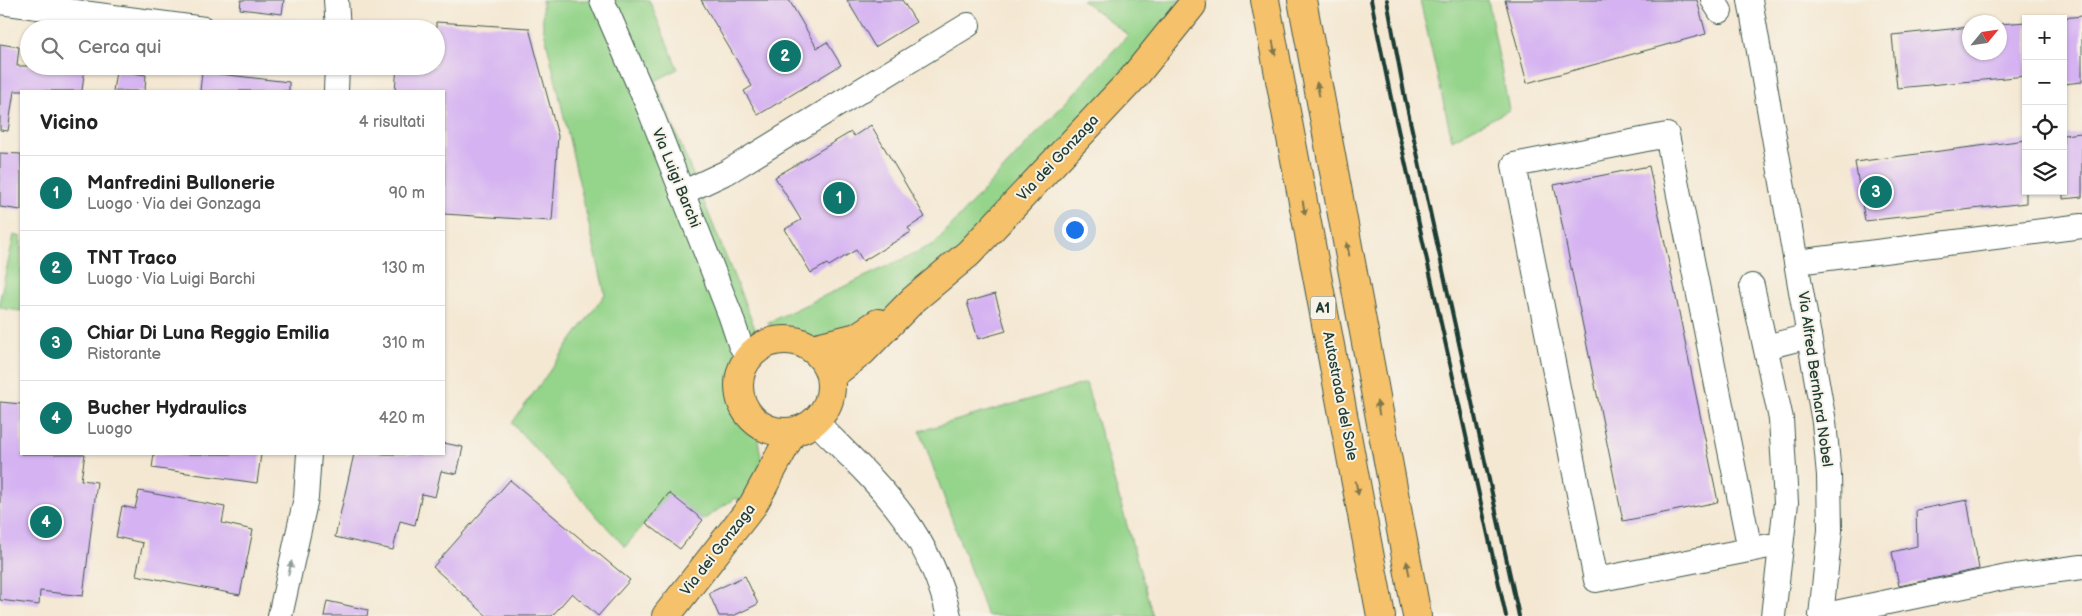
<!DOCTYPE html>
<html lang="it">
<head>
<meta charset="utf-8">
<style>
	:root { --surface:#fff; --page:#f2f2f2; --text:#222; --muted:#767676; --line:#e0e0e0; --accent:#0f766e }
	body { margin:0; font-family:"Balsamiq Sans",sans-serif; background:var(--page); color:var(--text) }
	.controls { position:absolute; right:15px; top:15px; display:grid; overflow:hidden; border-radius:0px; box-shadow:0 1px 4px #0004 }
	.controls button { width:45px; height:45px; display:grid; place-items:center; padding:0; border:0; border-bottom:1px solid var(--line); background:var(--surface); color:var(--text); font:25px sans-serif }
	.compass { position:absolute; left:1962px; top:15px; width:45px; height:45px; border-radius:50%; background:var(--surface); box-shadow:0 1px 4px #0004; rotate:61deg }
	.you { position:absolute; left:1074px; top:229px; width:18px; height:18px; margin:-12px; border:4px solid #fff; border-radius:50%; background:#1a73e8; box-shadow:0 0 0 8px #1a73e833 }
	.badge { display:grid; place-items:center; width:32px; height:32px; border-radius:50%; background:var(--accent); color:#fff; font-size:16px; font-weight:700 }
	.pin { position:absolute; translate:-50% -50%; border:2px solid #fff; box-shadow:0 1px 5px #0006 }
	.list { margin:0; padding:0; list-style:none }
	h2 { display:flex; justify-content:space-between; align-items:center; height:65px; margin:0; padding:0 20px; font-size:21px }
	h2 small { font-size:16px; font-weight:400; color:var(--muted) }
	.list li { display:grid; grid-template-columns:32px 1fr auto; gap:15px; align-items:center; box-sizing:border-box; height:75px; padding:0 20px; border-top:1px solid var(--line) }
	.list b { display:block; font-size:19px; white-space:nowrap }
	.list p { margin:0; font-size:16px; white-space:nowrap; color:var(--muted) }
	.list em { font-size:16px; font-style:normal; color:var(--muted) }
	.icon { flex:none; width:28px; height:28px; fill:none; stroke:currentColor; stroke-width:2; stroke-linecap:round; stroke-linejoin:round }
	.map { position:relative; flex:none; width:2082px; height:616px; overflow:hidden }
	.search { position:absolute; background:var(--surface); box-shadow:0 1px 4px #0004; left:20px; top:20px; width:425px; height:55px; display:flex; align-items:center; gap:12px; box-sizing:border-box; padding:0 18px; border-radius:28px; color:var(--muted); font-size:19px }
	.panel { position:absolute; background:var(--surface); box-shadow:0 1px 4px #0004; left:20px; top:90px; width:425px; height:365px; border-radius:0px }
	.map>svg:first-child { display:block }
	.green { fill:#95d48b; stroke:#5a8860 }
	.building { fill:#d5b2f2 }
	.lines { fill:none; stroke-linecap:round; stroke-linejoin:round }
	.minor-casing { stroke:#3f574c; stroke-width:26 }
	.major-casing { stroke:#3f574c; stroke-width:30 }
	.highway-casing { stroke:#3f574c; stroke-width:30 }
	.minor { stroke:#fff; stroke-width:24 }
	.major { stroke:#f5c16b; stroke-width:28 }
	.highway { stroke:#f5c16b; stroke-width:28 }
	.rail { stroke:#1f3d34; stroke-width:4 }
	.oneway { fill:#7f784d }
	.oneway2 { fill:#8f9e9a }
	.labels { text-anchor:middle; dominant-baseline:central; stroke-width:4; stroke-linejoin:round; paint-order:stroke }
	.shield { fill:#f7f3e8; stroke:#60746a; stroke-width:1 }
	.shield-label { font-size:14px; font-weight:bold; fill:#1f3d34 }
	.street-label { font-size:15px; fill:#1f3d34; stroke:#f7f3e8 }
</style>
</head>
<body>
<div class="map">
<svg width="2082" height="616" viewBox="0 0 2082 616">
	<rect width="100%" height="100%" fill="#f7f3e8"/>
	<filter id="ink" filterUnits="userSpaceOnUse"><feTurbulence type="fractalNoise" baseFrequency=".02" numOctaves="2"/><feDisplacementMap in="SourceGraphic" scale="10" xChannelSelector="R" yChannelSelector="G"/><feConvolveMatrix kernelMatrix="1 2 1 2 8 2 1 2 1" color-interpolation-filters="sRGB"/></filter>
	<filter id="wash" filterUnits="userSpaceOnUse"><feTurbulence type="fractalNoise" baseFrequency=".0096" numOctaves="4" result="noise"/><feDisplacementMap in="SourceGraphic" scale="20" xChannelSelector="R" yChannelSelector="G"/><feGaussianBlur stdDeviation="1.12" result="paint"/><feColorMatrix in="noise" values="0 0 0 0 0 0 0 0 0 0 0 0 0 0 0 0 0 1.4 0 .05"/><feComposite in="paint" operator="in"/></filter>
	<g filter="url(#wash)">
		<rect width="100%" height="100%" fill="#f4e8d3"/>
		<g class="green">
			<path d="M542,0H649L678,69L655,81L762,346L749,358L739,379L742,403L755,422L765,481L753,505L735,498L703,520L669,494L625,547L512,423L605,294L543,26Z"/>
			<path d="M1082,0H1193L969,253L857,337L796,341L767,323L934,244L1128,35Z"/>
			<path d="M1420,0H1488L1509,110L1452,140Z"/>
			<path d="M14,235L21,237V311L0,308V299Z"/>
			<path d="M1086,383L1153,616H987L920,431Z"/>
		</g>
		<g id="blocks">
			<g class="building">
				<path d="M241,0H284L282,14L240,9Z"/>
				<path d="M701,0H789L817,48L827,42L841,65L758,115L744,91L752,86Z"/>
				<path d="M847,0H902L916,22L875,47Z"/>
				<path d="M1505,0H1697L1706,34L1527,83Z"/>
				<path d="M2082,16V82L2063,84V18Z"/>
				<path d="M436,22L529,28L558,136L552,221L444,214V91H395L397,66H436Z"/>
				<path d="M2026,22V76L1897,88L1892,35L1970,27V52H2000V24Z"/>
				<path d="M0,44L19,47L17,66H85L82,91H14L8,131L0,130Z"/>
				<path d="M116,71L146,75L145,91H113Z"/>
				<path d="M202,72L289,82V91H200Z"/>
				<path d="M871,125L925,217L908,228L911,232L863,261L856,250L829,266L827,264L811,273L785,229L801,220L775,177L851,132L854,136Z"/>
				<path d="M2082,133V197L2063,199V135Z"/>
				<path d="M2026,140V203L1865,221L1855,162Z"/>
				<path d="M0,153L21,154V210L0,207Z"/>
				<path d="M1649,166L1718,502L1623,521L1554,185Z"/>
				<path d="M995,294L1006,331L978,339L967,302Z"/>
				<path d="M0,402L21,404V454H85L81,480L97,482L83,596L40,591L39,605L0,600Z"/>
				<path d="M444,443L463,447L457,474L441,471L435,497L422,494L415,525L400,521L393,550L335,537L354,454H444Z"/>
				<path d="M154,454H261L257,483L152,468Z"/>
				<path d="M510,480L630,580L598,616L572,593L552,616H487L433,567Z"/>
				<path d="M139,491L225,507L222,523L253,530L240,595L136,575L143,543L116,537L122,506L135,509Z"/>
				<path d="M669,493L703,520L680,549L646,523Z"/>
				<path d="M1967,500L1979,569L1899,586L1892,552L1917,546L1916,510Z"/>
				<path d="M745,576L758,604L733,616H719L709,593Z"/>
				<path d="M327,601L368,610L367,616H324Z"/>
			</g>
		</g>
	</g>
	<g filter="url(#ink)">
		<use href="#blocks" fill-opacity="0" stroke="#3f574c" stroke-width="1"/>
		<g class="lines">
			<defs>
				<g id="minor">
					<path d="M336,0L338,29"/>
					<path d="M602,0L651,113L730,314L740,344L749,358"/>
					<path d="M1713,0L1720,11"/>
					<path d="M1750,0L1824,422L1829,475L1830,530L1821,616"/>
					<path d="M0,2L204,29"/>
					<path d="M336,91L337,66"/>
					<path d="M682,193L729,171L968,25"/>
					<path d="M1797,262L2082,226"/>
					<path d="M1752,286L1781,419L1786,503L1773,616"/>
					<path d="M1766,347L1809,336"/>
					<path d="M816,422C877,484 928,527 949,616"/>
					<path d="M1750,550L1667,135L1514,165L1596,580L1769,546L1781,548"/>
					<path d="M280,616L306,498L309,454"/>
					<path d="M1821,616L2007,577L2082,567"/>
				</g>
				<g id="major">
					<circle cx="785" cy="386" r="46"/>
					<path d="M812,348L857,337L878,323"/>
					<path d="M831,376L862,352L913,300L969,253L1134,77L1192,5"/>
					<path d="M666,616L753,505L792,433"/>
				</g>
				<g id="highway">
					<path d="M1265,0L1381,616"/>
					<path d="M1302,0L1417,616"/>
				</g>
			</defs>
			<use href="#minor" class="minor-casing"/>
			<use href="#major" class="major-casing"/>
			<use href="#highway" class="highway-casing"/>
			<use href="#minor" class="minor"/>
			<use href="#major" class="major"/>
			<use href="#highway" class="highway"/>
			<g class="rail">
				<path d="M1371,0L1391,98L1506,616"/>
				<path d="M1387,0L1405,98L1519,616"/>
			</g>
		</g>
		<defs><path id="oneway-solid" d="M-6-.8H1V-3.2L6.5 0L1 3.2V.8H-6Z" transform="scale(1.25)"/></defs>
		<g class="oneway">
			<use href="#oneway-solid" transform="translate(1274 48) rotate(79)"/>
			<use href="#oneway-solid" transform="translate(1318 89) rotate(-101)"/>
			<use href="#oneway-solid" transform="translate(1304 208) rotate(79)"/>
			<use href="#oneway-solid" transform="translate(1348 249) rotate(-101)"/>
			<use href="#oneway-solid" transform="translate(1378 408) rotate(-101)"/>
			<use href="#oneway-solid" transform="translate(1357 488) rotate(79)"/>
			<use href="#oneway-solid" transform="translate(1408 568) rotate(-101)"/>
		</g>
		<use class="oneway2" href="#oneway-solid" transform="translate(290 568) rotate(-77)"/>
	</g>
	<g class="labels">
		<rect class="shield" x="1310.5" y="296.5" width="25" height="23" rx="4"/>
		<g class="shield-label">
			<text x="1323" y="308">A1</text>
		</g>
		<g class="street-label">
			<text transform="translate(1058 158) rotate(-47)">Via dei Gonzaga</text>
			<text transform="translate(676 178) rotate(68)">Via Luigi Barchi</text>
			<text transform="translate(1815 379) rotate(82)">Via Alfred Bernhard Nobel</text>
			<text transform="translate(1340 396) rotate(79)">Autostrada del Sole</text>
			<text transform="translate(718 550) rotate(-52)">Via dei Gonzaga</text>
		</g>
	</g>
</svg>
<div class="controls">
<button>+</button>
<button>−</button>
<button><svg class="icon" aria-label="locate" viewBox="0 0 24 24"><circle cx="12" cy="12" r="6"/><path d="M12 2v4M12 18v4M2 12h4M18 12h4"/></svg></button>
<button><svg class="icon" aria-label="layers" viewBox="0 0 24 24"><path d="M12 4l9 5-9 5-9-5zM3 14l9 5 9-5"/></svg></button>
</div>
<svg class="compass" viewBox="-18 -18 36 36"><path d="M0-13l5 13h-10z" fill="#e53935"/><path d="M0 13l5-13h-10z" fill="#767676"/></svg>
<div class="you"></div>
<div class="pin badge" style="left:839px;top:198px">1</div>
<div class="pin badge" style="left:785px;top:56px">2</div>
<div class="pin badge" style="left:1876px;top:192px">3</div>
<div class="pin badge" style="left:46px;top:522px">4</div>
<div class="search"><svg class="icon" aria-label="search" viewBox="0 0 24 24"><circle cx="10" cy="10" r="6"/><path d="M15 15l6 6"/></svg>Cerca qui</div>
<section class="panel">
<h2>Vicino<small>4 risultati</small></h2>
<ul class="list">
<li><span class="badge">1</span><div><b>Manfredini Bullonerie</b><p>Luogo · Via dei Gonzaga</p></div><em>90 m</em></li>
<li><span class="badge">2</span><div><b>TNT Traco</b><p>Luogo · Via Luigi Barchi</p></div><em>130 m</em></li>
<li><span class="badge">3</span><div><b>Chiar Di Luna Reggio Emilia</b><p>Ristorante</p></div><em>310 m</em></li>
<li><span class="badge">4</span><div><b>Bucher Hydraulics</b><p>Luogo</p></div><em>420 m</em></li>
</ul>
</section>
</div>
</body>
</html>
